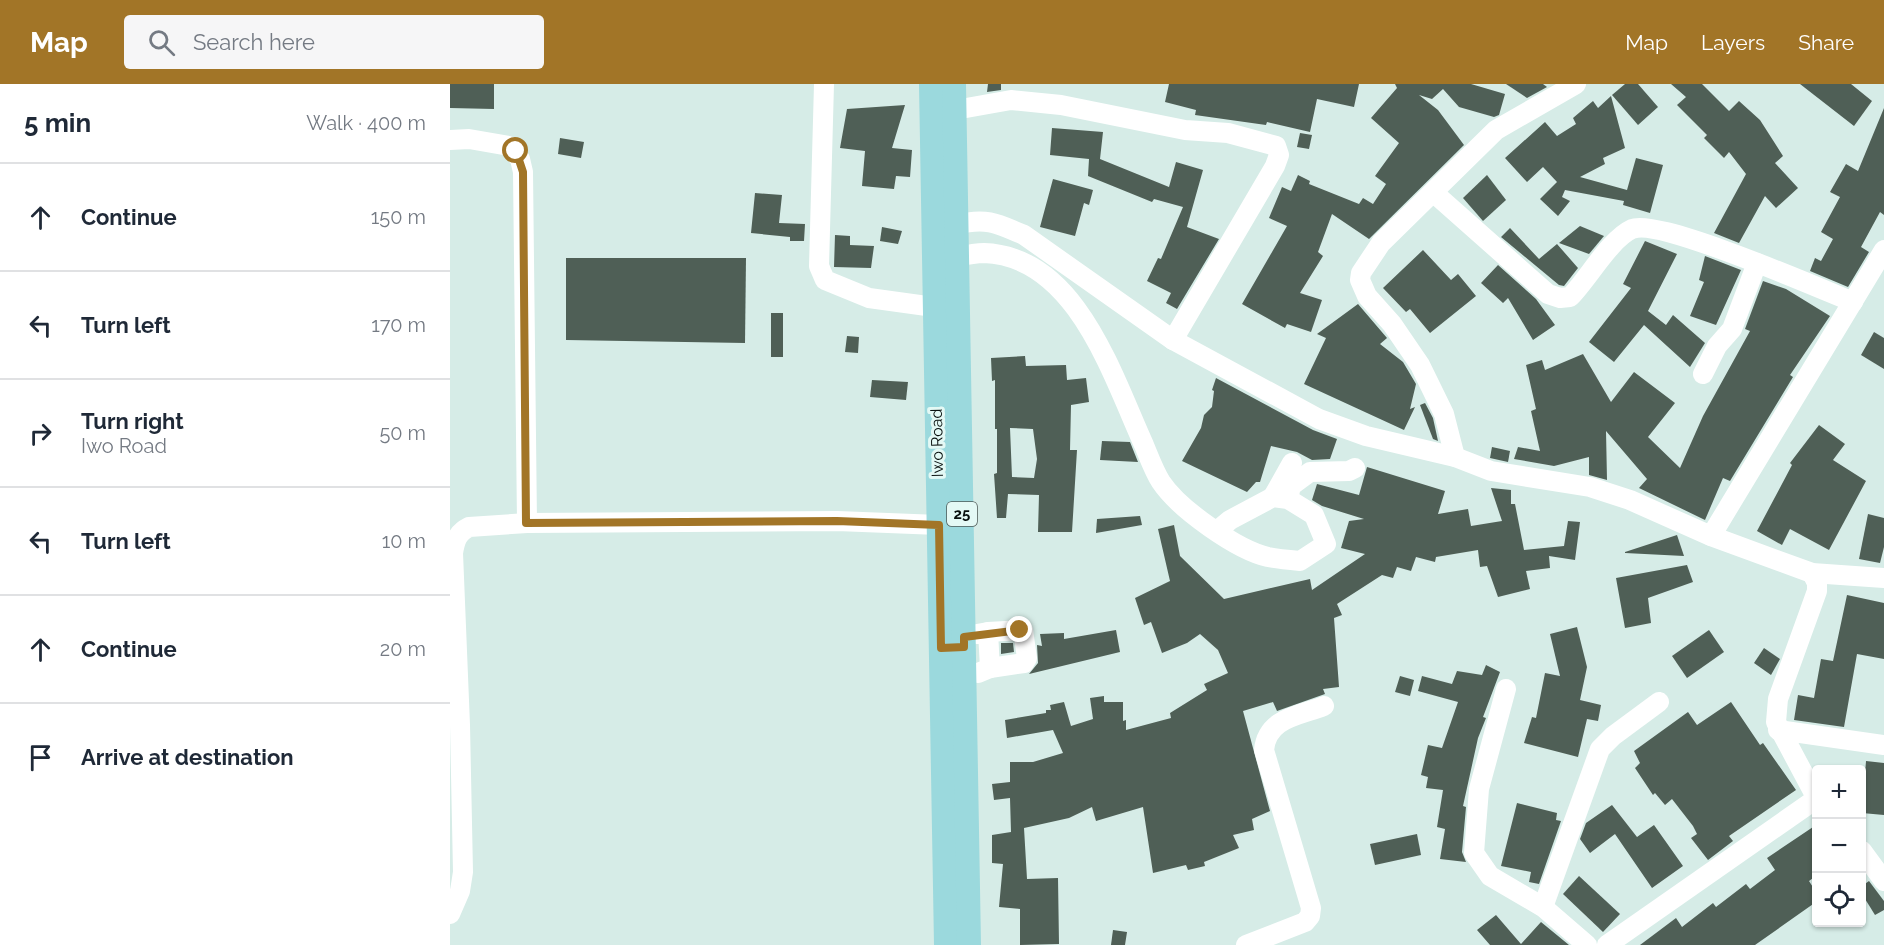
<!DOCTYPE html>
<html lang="en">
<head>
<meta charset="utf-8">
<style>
	:root { --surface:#fff; --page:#f6f6f7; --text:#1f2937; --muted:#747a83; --line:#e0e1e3; --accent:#a27527 }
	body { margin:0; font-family:Raleway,sans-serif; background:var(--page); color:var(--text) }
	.controls { position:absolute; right:18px; bottom:18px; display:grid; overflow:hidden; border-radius:6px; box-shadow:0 2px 4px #0004 }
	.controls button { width:54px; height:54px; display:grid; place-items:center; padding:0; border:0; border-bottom:2px solid var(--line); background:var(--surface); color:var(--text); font:30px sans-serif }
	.stop { position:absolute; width:18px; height:18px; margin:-14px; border:4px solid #a27527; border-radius:50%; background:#fff }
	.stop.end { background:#a27527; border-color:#fff; box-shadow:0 2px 6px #0008 }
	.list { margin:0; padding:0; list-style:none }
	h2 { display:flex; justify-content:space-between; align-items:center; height:78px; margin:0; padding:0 24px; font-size:26px }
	h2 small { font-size:20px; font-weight:400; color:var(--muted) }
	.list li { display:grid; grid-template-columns:39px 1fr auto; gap:18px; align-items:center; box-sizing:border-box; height:108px; padding:0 24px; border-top:2px solid var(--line) }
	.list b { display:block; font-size:22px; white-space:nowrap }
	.list p { margin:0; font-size:20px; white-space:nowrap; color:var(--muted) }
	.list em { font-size:20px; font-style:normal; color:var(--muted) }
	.icon { flex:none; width:33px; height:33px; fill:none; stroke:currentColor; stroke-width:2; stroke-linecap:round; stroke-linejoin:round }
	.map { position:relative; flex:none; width:1434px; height:861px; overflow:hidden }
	header { display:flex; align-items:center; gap:36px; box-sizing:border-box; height:84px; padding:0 30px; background:var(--accent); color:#fff }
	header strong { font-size:28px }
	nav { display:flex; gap:33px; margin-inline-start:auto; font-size:21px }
	.search { width:420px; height:54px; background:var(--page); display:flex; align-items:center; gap:15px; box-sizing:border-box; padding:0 21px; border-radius:6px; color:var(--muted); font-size:22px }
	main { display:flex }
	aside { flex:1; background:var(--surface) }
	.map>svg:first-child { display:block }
	.building { fill:#4f5f56; fill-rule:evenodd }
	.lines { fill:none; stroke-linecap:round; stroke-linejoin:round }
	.minor { stroke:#fff; stroke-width:20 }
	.major { stroke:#9bd9dd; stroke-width:24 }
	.route { stroke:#a27527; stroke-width:8 }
	.labels { text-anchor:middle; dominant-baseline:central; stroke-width:6; stroke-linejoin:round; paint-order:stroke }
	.shield { fill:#e4f9f5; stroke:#4b5754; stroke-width:1.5 }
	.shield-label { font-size:15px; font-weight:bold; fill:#09110f }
	.street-label { font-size:16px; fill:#09110f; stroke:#e4f9f5 }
</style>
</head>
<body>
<header>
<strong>Map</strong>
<div class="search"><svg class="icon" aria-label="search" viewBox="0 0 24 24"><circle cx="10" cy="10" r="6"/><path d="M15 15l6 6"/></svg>Search here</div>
<nav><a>Map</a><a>Layers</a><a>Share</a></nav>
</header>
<main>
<aside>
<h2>5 min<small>Walk · 400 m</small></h2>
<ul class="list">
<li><svg class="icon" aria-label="ahead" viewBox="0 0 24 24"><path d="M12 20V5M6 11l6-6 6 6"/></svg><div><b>Continue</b></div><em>150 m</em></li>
<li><svg class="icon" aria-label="left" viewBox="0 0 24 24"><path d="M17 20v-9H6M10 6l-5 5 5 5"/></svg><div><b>Turn left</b></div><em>170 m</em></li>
<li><svg class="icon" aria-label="right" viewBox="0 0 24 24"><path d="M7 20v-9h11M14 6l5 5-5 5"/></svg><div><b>Turn right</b><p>Iwo Road</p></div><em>50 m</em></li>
<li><svg class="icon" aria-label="left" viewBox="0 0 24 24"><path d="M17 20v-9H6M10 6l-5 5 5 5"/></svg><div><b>Turn left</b></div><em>10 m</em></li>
<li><svg class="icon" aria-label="ahead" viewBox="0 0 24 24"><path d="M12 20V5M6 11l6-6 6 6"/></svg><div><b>Continue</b></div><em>20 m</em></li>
<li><svg class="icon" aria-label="arrive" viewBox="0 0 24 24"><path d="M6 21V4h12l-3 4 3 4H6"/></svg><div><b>Arrive at destination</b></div></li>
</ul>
</aside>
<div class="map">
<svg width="1434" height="861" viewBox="0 0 1434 861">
	<rect width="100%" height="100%" fill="#d6ece7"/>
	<g class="building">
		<path d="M0,0H44V25L0,24Z"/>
		<path d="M538,0H551V6L537,8Z"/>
		<path d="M719,0H909L904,23L867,15L860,48L817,38L816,41L745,31L746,26L715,18Z"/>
		<path d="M945,0H1021L1055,10L1049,31L1044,33L1009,23L993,5L982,15L969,11L988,26L1014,61L919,155L882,130L868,168L873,172L850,209L872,216L861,248L837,240L835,244L792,220L837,142L819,134L832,103L841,107L848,91L860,97L859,100L909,120L913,114L923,120L936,100L925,92L949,59L921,34L947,4Z"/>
		<path d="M1056,0H1093L1097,3L1077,14Z"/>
		<path d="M1175,0H1188L1208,23L1188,41L1162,11Z"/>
		<path d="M1221,0H1252L1279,27L1289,17L1310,36L1333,72L1325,79L1348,104L1326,124L1315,112L1289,159L1264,149L1296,90L1279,68L1274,74L1254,54L1257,51L1227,21L1236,13Z"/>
		<path d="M1350,0H1401L1422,17L1404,42Z"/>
		<path d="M1161,12L1175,64L1153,74L1155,80L1130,93L1177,106L1186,74L1213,81L1200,129L1173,121L1174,117L1115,106L1112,113L1120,117L1108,132L1090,115L1107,98L1093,83L1077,98L1055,74L1095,38L1107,52L1126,40L1123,34L1143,17L1148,24Z"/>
		<path d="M455,21L442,64L462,66L460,93L446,92L444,105L412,102L415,67L390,64L397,25Z"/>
		<path d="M1434,24V131L1430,128L1411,163L1419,168L1398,203L1360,187L1365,174L1371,177L1383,155L1371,148L1390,113L1380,108L1396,80L1408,87Z"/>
		<path d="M602,44L653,48L650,75L719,103L726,78L753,86L737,143L769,155L727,225L716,219L721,209L697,197L708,174L711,175L733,123L704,115L702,118L638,92L639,75L600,71Z"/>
		<path d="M850,49L862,51L859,65L847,63Z"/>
		<path d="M110,54L134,58L131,74L108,70Z"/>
		<path d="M1037,91L1056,116L1033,137L1013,114Z"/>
		<path d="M603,95L643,106L639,121L634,119L625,152L590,143Z"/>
		<path d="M305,109L332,111L329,139L355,140L354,157H340V153L301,149Z"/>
		<path d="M1130,142L1154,152L1139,170L1109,159Z"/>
		<path d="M432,143L452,147L448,160L430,157Z"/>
		<path d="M1060,144L1089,175L1107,160L1128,184L1114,202L1109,201L1051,153Z"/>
		<path d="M385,151L400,152V161L424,162L421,184L384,183Z"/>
		<path d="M1195,157L1227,170L1198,227L1216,241L1223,231L1255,259L1240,283L1194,241L1164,278L1139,258L1181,204L1173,200Z"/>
		<path d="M973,166L1001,196L1008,190L1026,212L980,249L960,225L956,228L933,204Z"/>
		<path d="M1255,172L1291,186L1266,241L1240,232L1254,198L1249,196Z"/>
		<path d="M116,174H296L295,259L116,256Z"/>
		<path d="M1048,181L1086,215L1105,241L1083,256L1058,214L1053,219L1031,199Z"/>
		<path d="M1313,197L1336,205L1380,232L1340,291L1343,293L1280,397L1273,394L1255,436L1189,404L1197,395L1156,347L1157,396L1139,391V373L1104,382L1064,375L1068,363L1090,367L1081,327L1086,325L1076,281L1092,276L1095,286L1133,270L1161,318L1184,288L1225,319L1198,353L1230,384L1253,332L1300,247L1295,245Z"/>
		<path d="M908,220L937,254L930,260L953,278L966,300L960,325L965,323L954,346L854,300L876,254L867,250Z"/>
		<rect x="321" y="229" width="12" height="44"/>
		<path d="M1424,248L1434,254V285L1411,271Z"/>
		<path d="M397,252L409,253L408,269L395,268Z"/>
		<path d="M575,272L576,282L616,281L617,296L636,294L639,318L621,321L620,366H627L622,448H588L589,411L558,410L556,434H547L544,390L547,389V345H545V296L542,297L541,274ZM560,344L583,345L587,375L584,394L562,393Z"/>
		<path d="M766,294L863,346L887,355L880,375L862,376L847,368L821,362L810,398H806L797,408L732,377L751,344L754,331L762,323L764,307L762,306Z"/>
		<path d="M422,296L458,298L456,316L420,313Z"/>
		<path d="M975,319L983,334L988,357L983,355L970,321Z"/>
		<path d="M1369,341L1395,360L1383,376L1416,397L1379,466L1340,445L1332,461L1307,447L1342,381L1340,379Z"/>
		<path d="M652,357L680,358L688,378L650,376Z"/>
		<path d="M1042,363L1060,367L1058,378L1040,374Z"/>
		<path d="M917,383L995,407L988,430L1018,425L1021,442L1052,437L1041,404L1061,406V420H1065L1074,466L1114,462L1118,437L1130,438L1125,476L1099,472L1100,484L1076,487L1080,505L1048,513L1037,482L1030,483L1028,466L986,473L985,478L966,473L961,487L947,483L943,494L932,491L887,520L892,531L884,534L889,603L873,605L875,610L827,627L823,618L793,627L820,727L802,735L804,746L783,751L789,764L754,778L755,782L738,786L736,781L703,789L693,723L646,737L642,723L619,734L574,744L577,795L608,794L609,860L570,861V825L549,823L553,780L542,779V751L561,748L560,714L544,716L542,700L560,698V678H583L613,669L603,646L557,654L555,636L596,629V626H601L600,621L614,618L621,642L643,635L640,614L654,612V618H673V637L676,636V646L721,634L720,629L757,606L754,600L778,589L768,566L750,550L737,559L712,569L701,538L694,541L685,514L720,497L708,445L724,441L730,472L774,515L860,495L862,506L915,470L891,464L899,437L914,435L872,422L862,416L867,400L909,411Z"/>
		<path d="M1418,430L1434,434V463L1430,479L1409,475Z"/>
		<path d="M690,432L692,441L646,449L647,435Z"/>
		<path d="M1227,451L1234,472L1175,469V468Z"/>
		<path d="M1237,481L1243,498L1198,514L1201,539L1175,544L1166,494Z"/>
		<path d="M1397,511L1434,519V575L1407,570L1394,643L1344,636L1348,611L1364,614L1371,575L1383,577Z"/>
		<path d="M1127,543L1137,583L1130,616L1151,621L1148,637L1137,635L1128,673L1074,659L1082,633L1086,634L1095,589L1110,592L1100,550Z"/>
		<path d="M666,546L670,568L579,590L588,579L587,561L592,562L590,550L614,549V555Z"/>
		<path d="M1259,546L1274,568L1237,594L1222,572Z"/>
		<path d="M551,559H563L564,568L551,570Z"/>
		<path d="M1314,564L1330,575L1321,591L1304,579Z"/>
		<path d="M1036,581L1050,588L1033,633L1036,634L1028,654L1013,722L1016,723L1012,768L1016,778L990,775L995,745L987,743L993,706L976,704L978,693L971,691L978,661L992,664L1008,618L968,607L972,592L1002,600L1007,587L1032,591Z"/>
		<path d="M950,592L964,596L960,612L945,608Z"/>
		<path d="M1281,618L1310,661L1313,659L1346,706L1279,752L1283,757L1258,776L1241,754L1247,750L1243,742L1222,715L1215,721L1205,709L1203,711L1185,684L1190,679L1184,667L1238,628L1247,641Z"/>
		<path d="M1416,677L1434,679V731L1412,729Z"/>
		<path d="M1067,719L1107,729L1106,736L1111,737L1089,800L1079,798L1081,788L1051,782Z"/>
		<path d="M1162,721L1187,753L1204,741L1233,782L1202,804L1165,750L1140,769L1130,755L1136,739Z"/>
		<path d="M1366,741V792L1359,797L1366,808V818L1305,861H1190L1226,834L1232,843L1263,819L1266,823L1296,800L1300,805L1325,786L1317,774Z"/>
		<path d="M967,750L971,771L925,781L920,760Z"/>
		<path d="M1129,792L1170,830L1153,848L1113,810Z"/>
		<path d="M1419,797L1434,817V826L1425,831L1412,810V802Z"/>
		<path d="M1046,831L1071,860L1091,838L1119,861H1040L1027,846Z"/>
		<path d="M663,846L677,848L675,861H661Z"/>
	</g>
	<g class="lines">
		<g class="minor">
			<path d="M374,0L369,182L375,196L419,214L484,223"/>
			<path d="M505,26L561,16L611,21L735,46L778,49L826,62L829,71L825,82L723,256"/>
			<path d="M0,56L19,55L59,62L70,75L73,88L77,439"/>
			<path d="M984,109L1098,210L1110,214L1120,213C1138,195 1160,155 1182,145C1208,134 1369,204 1403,218"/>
			<path d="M506,141C535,133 547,139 574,151L723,256L869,335L916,352L1005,373L1041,387L1140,403L1180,416L1261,452L1362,489L1434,494"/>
			<path d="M507,173C516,171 526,169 534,169C626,172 662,291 694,361C699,373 704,387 711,398C729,425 787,466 818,473C828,475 839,476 850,477L876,460L864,431L838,415L823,413L780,436L768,446"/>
			<path d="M1253,290L1267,262L1282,245L1307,179"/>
			<path d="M1005,373L994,330L970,281L942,240L917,212L910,196L911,189L931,159L1046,46L1126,0"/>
			<path d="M824,411L842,379"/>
			<path d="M838,415L841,402L860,388L899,387L905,384"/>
			<path d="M1261,452L1434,166"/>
			<path d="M1362,489L1367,499V507L1328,615L1326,638L1366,713"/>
			<path d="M538,548L573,546L577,574L574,579L540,584"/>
			<path d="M527,550L538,548L540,584L528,589"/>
			<path d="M1056,605L1029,705L1024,769L1040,792L1093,823L1137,861"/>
			<path d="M1328,646L1434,661"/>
			<path d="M1412,767L1434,797"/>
			<path d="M1093,823L1150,665L1163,652L1209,618"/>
			<path d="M0,830L10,807L13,788L10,641L3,469C5,457 7,449 19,443L77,439L387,437L489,441"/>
			<path d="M796,861L855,838L860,832L861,824L814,666C817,634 848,632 874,622"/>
			<path d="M1157,861L1366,715"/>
		</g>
		<g class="major">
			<path d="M481,0L496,861"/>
			<path d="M504,0L519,861"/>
		</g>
	</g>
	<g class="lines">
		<path class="route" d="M66,67L73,88L76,439L387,437L489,441L491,564L514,563V553L570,546"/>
	</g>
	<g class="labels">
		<rect class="shield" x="497" y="418" width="30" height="24" rx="4.5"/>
		<g class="shield-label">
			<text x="512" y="430">25</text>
		</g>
		<g class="street-label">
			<text transform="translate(487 359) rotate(-91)">Iwo Road</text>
		</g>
	</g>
</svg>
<div class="controls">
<button>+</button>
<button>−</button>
<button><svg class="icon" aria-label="locate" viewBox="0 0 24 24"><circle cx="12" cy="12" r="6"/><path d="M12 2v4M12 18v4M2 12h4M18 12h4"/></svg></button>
</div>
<div class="stop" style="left:66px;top:67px"></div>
<div class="stop end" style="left:570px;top:546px"></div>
</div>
</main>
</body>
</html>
